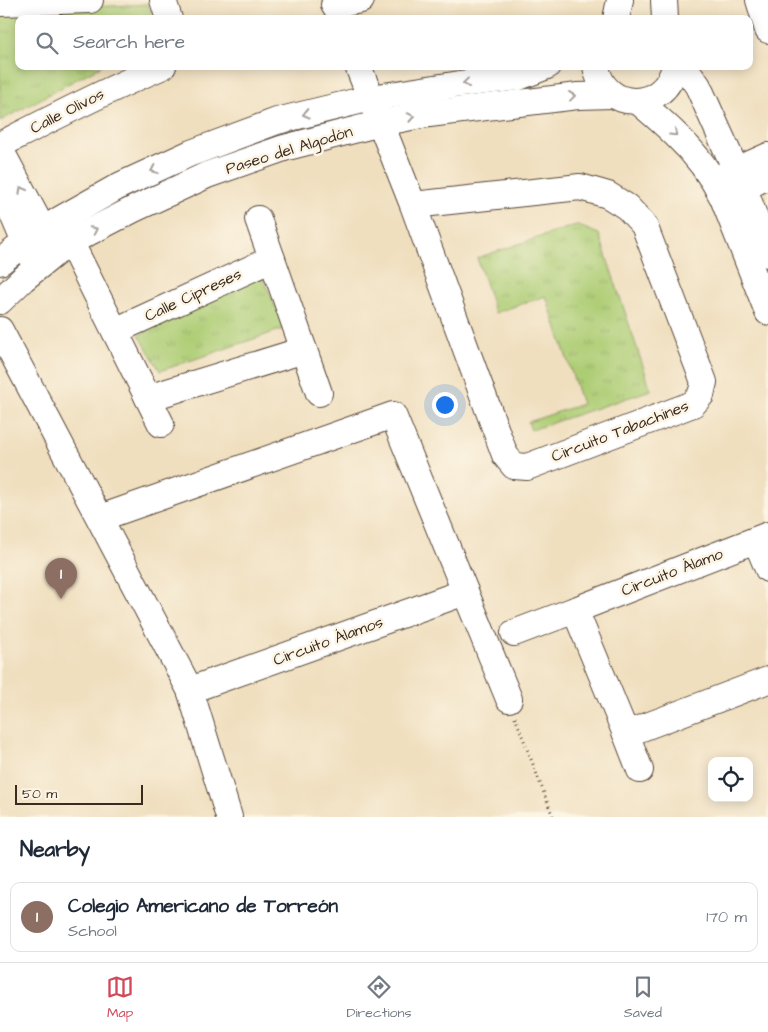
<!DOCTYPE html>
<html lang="en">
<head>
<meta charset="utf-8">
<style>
	:root { --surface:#fff; --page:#f6f6f7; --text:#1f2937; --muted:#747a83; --line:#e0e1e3; --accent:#d1495b }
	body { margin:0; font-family:"Architects Daughter",sans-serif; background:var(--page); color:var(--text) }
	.controls { position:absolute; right:15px; bottom:15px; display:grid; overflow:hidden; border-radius:10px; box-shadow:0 2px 12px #0003 }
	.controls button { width:45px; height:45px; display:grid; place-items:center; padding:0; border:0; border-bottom:1px solid var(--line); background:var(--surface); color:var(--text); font:25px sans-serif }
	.scale { position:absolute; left:15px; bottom:12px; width:128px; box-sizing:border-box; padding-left:5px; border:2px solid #3b2a1e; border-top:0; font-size:14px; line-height:18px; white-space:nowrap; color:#3b2a1e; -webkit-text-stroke:4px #fcf5e5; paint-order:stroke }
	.you { position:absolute; left:444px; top:404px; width:18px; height:18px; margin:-12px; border:4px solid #fff; border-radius:50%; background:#1a73e8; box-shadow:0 0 0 8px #1a73e833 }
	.badge { display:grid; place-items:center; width:32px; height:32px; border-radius:50%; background:var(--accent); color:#fff; font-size:16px; font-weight:700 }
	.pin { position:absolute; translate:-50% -41px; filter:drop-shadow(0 1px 2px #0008) }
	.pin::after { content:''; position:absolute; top:26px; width:18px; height:15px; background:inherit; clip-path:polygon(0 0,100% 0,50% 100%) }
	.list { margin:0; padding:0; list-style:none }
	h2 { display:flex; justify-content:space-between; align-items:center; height:65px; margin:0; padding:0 20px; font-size:21px }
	h2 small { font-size:16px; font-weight:400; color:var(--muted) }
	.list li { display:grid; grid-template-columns:32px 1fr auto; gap:15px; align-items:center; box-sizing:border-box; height:70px; margin:0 10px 10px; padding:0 10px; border:1px solid var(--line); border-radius:10px }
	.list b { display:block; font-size:19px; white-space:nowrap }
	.list p { margin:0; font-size:16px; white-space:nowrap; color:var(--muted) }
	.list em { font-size:16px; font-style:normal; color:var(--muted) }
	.icon { flex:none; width:28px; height:28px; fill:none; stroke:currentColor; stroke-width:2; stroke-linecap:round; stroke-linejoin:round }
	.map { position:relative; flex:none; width:768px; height:817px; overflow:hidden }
	.search { position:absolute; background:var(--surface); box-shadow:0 2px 12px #0003; left:15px; right:15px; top:15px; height:55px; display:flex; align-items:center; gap:12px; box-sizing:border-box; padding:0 18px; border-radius:10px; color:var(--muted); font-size:19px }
	.sheet { height:145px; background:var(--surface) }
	nav { display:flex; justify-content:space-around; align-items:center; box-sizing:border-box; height:70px; border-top:1px solid var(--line); background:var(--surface); font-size:14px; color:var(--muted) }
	nav a { display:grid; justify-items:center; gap:2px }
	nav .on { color:var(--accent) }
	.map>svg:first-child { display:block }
	.park { fill:url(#park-tufts); stroke:#747c4a }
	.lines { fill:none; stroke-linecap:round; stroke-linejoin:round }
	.minor-casing { stroke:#564536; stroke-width:28 }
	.path { stroke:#564536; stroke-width:3; stroke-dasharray:1 4; stroke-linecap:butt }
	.minor { stroke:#fff; stroke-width:26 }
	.oneway { stroke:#a79f9a }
	.labels { text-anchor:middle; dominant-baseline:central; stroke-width:5; stroke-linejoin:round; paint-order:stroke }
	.street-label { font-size:16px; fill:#3b2a1e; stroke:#fcf5e5 }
</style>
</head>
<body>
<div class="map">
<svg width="768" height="817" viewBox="0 0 768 817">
	<defs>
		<pattern id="park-tufts" width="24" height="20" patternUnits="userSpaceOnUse" patternTransform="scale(1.25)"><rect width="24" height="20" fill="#adcd75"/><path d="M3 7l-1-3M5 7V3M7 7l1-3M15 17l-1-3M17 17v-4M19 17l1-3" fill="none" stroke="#96b065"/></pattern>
	</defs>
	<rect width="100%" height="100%" fill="#fcf5e5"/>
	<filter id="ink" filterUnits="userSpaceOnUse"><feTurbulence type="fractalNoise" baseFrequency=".02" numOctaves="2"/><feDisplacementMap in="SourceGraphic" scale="10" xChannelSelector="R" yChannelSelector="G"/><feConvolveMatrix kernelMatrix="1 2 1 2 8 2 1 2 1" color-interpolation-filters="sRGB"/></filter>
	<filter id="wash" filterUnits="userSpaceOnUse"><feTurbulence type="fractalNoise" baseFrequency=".0096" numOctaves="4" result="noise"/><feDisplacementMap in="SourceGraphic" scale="20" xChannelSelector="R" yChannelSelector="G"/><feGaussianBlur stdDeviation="1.12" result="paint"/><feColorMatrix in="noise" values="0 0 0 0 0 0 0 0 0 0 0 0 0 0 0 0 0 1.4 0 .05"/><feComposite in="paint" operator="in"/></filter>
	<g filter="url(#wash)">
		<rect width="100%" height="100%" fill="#f0dfbf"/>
		<g class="park">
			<path d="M147,4L154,19H19V66H101L0,121V12Z"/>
			<path d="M576,225L599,234L651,390L531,430L528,422L582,404L546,296L495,313L477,258Z"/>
			<path d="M260,273L286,328L160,371L139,335Z"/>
		</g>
	</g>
	<g filter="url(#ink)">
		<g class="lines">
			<defs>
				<g id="minor">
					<path d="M163,0L169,19"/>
					<path d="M664,0L665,19"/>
					<path d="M759,0L768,30"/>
					<path d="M0,3L90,0"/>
					<path d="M334,5L361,0"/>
					<path d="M616,19L620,0"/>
					<path d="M358,66L413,205L505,455L514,466L527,467L693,404L701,395L704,382L644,225L627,207L608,195L580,187L413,205"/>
					<path d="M596,66C603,112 665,113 675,66"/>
					<path d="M684,66L698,86L744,188L768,254"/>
					<path d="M638,101C651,112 664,123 676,135C695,153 711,174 723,198L768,312"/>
					<path d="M0,145C54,117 107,90 163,66"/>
					<path d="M0,149L43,230L50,246"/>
					<path d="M721,177L768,156"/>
					<path d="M0,184L31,257"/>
					<path d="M728,195L768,176"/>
					<path d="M258,219L319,393"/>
					<path d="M63,227L161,424"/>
					<path d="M0,262L24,243L59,220L121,185L191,153L277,121L371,98L460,84L519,77L547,66"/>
					<path d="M0,301L23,279L54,254L70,242L134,209L207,175L284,148L381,123L421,115L578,96L613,95"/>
					<path d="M0,330L190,690L229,817"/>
					<path d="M115,331L272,259"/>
					<path d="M148,398L304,350"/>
					<path d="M100,518L393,415L509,699"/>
					<path d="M768,535L575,610L626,734L768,680"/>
					<path d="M756,540L768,569"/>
					<path d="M514,633L575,610"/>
					<path d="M190,690L465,592"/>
					<path d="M626,734L640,770"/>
				</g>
			</defs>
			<use href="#minor" class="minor-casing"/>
			<path class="path" d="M515,717L553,817"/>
			<use href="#minor" class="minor"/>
		</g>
		<defs><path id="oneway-chevron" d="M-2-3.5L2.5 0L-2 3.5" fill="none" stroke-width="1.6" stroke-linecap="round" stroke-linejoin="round" transform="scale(1.25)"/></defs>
		<g class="oneway">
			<use href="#oneway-chevron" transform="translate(466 83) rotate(173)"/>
			<use href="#oneway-chevron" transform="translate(572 96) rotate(-7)"/>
			<use href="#oneway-chevron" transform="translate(306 114) rotate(166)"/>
			<use href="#oneway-chevron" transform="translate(411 117) rotate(-11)"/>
			<use href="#oneway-chevron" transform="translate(674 133) rotate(43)"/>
			<use href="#oneway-chevron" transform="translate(154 170) rotate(155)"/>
			<use href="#oneway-chevron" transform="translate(22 190) rotate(-118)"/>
			<use href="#oneway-chevron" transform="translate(94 230) rotate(-27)"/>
		</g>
	</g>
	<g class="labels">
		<g class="street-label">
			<text transform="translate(67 111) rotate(-27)">Calle Olivos</text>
			<text transform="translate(289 150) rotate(-17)">Paseo del Algodón</text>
			<text transform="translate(193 295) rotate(-25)">Calle Cipreses</text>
			<text transform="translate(620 431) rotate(-21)">Circuito Tabachines</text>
			<text transform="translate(672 572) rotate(-21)">Circuito Álamo</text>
			<text transform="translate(328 641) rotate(-20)">Circuito Álamos</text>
		</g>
	</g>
</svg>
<div class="controls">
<button><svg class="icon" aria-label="locate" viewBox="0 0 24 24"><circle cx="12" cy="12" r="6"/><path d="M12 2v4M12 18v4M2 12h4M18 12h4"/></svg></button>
</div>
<div class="scale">50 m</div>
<div class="you"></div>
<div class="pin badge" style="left:61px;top:599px;background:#8d6e63">1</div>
<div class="search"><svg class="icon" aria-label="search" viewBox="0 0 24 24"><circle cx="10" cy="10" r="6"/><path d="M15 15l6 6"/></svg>Search here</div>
</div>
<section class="sheet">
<h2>Nearby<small></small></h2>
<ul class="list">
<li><span class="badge" style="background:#8d6e63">1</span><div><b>Colegio Americano de Torreón</b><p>School</p></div><em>170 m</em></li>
</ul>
</section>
<nav>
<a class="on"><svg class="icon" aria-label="map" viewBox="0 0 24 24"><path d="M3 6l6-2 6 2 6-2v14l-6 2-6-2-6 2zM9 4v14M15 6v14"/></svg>Map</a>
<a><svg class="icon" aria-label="directions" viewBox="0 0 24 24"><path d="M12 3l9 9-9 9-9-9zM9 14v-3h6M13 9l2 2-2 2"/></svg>Directions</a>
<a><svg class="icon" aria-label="saved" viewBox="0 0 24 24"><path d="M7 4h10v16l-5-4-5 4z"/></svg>Saved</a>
</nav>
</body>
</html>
